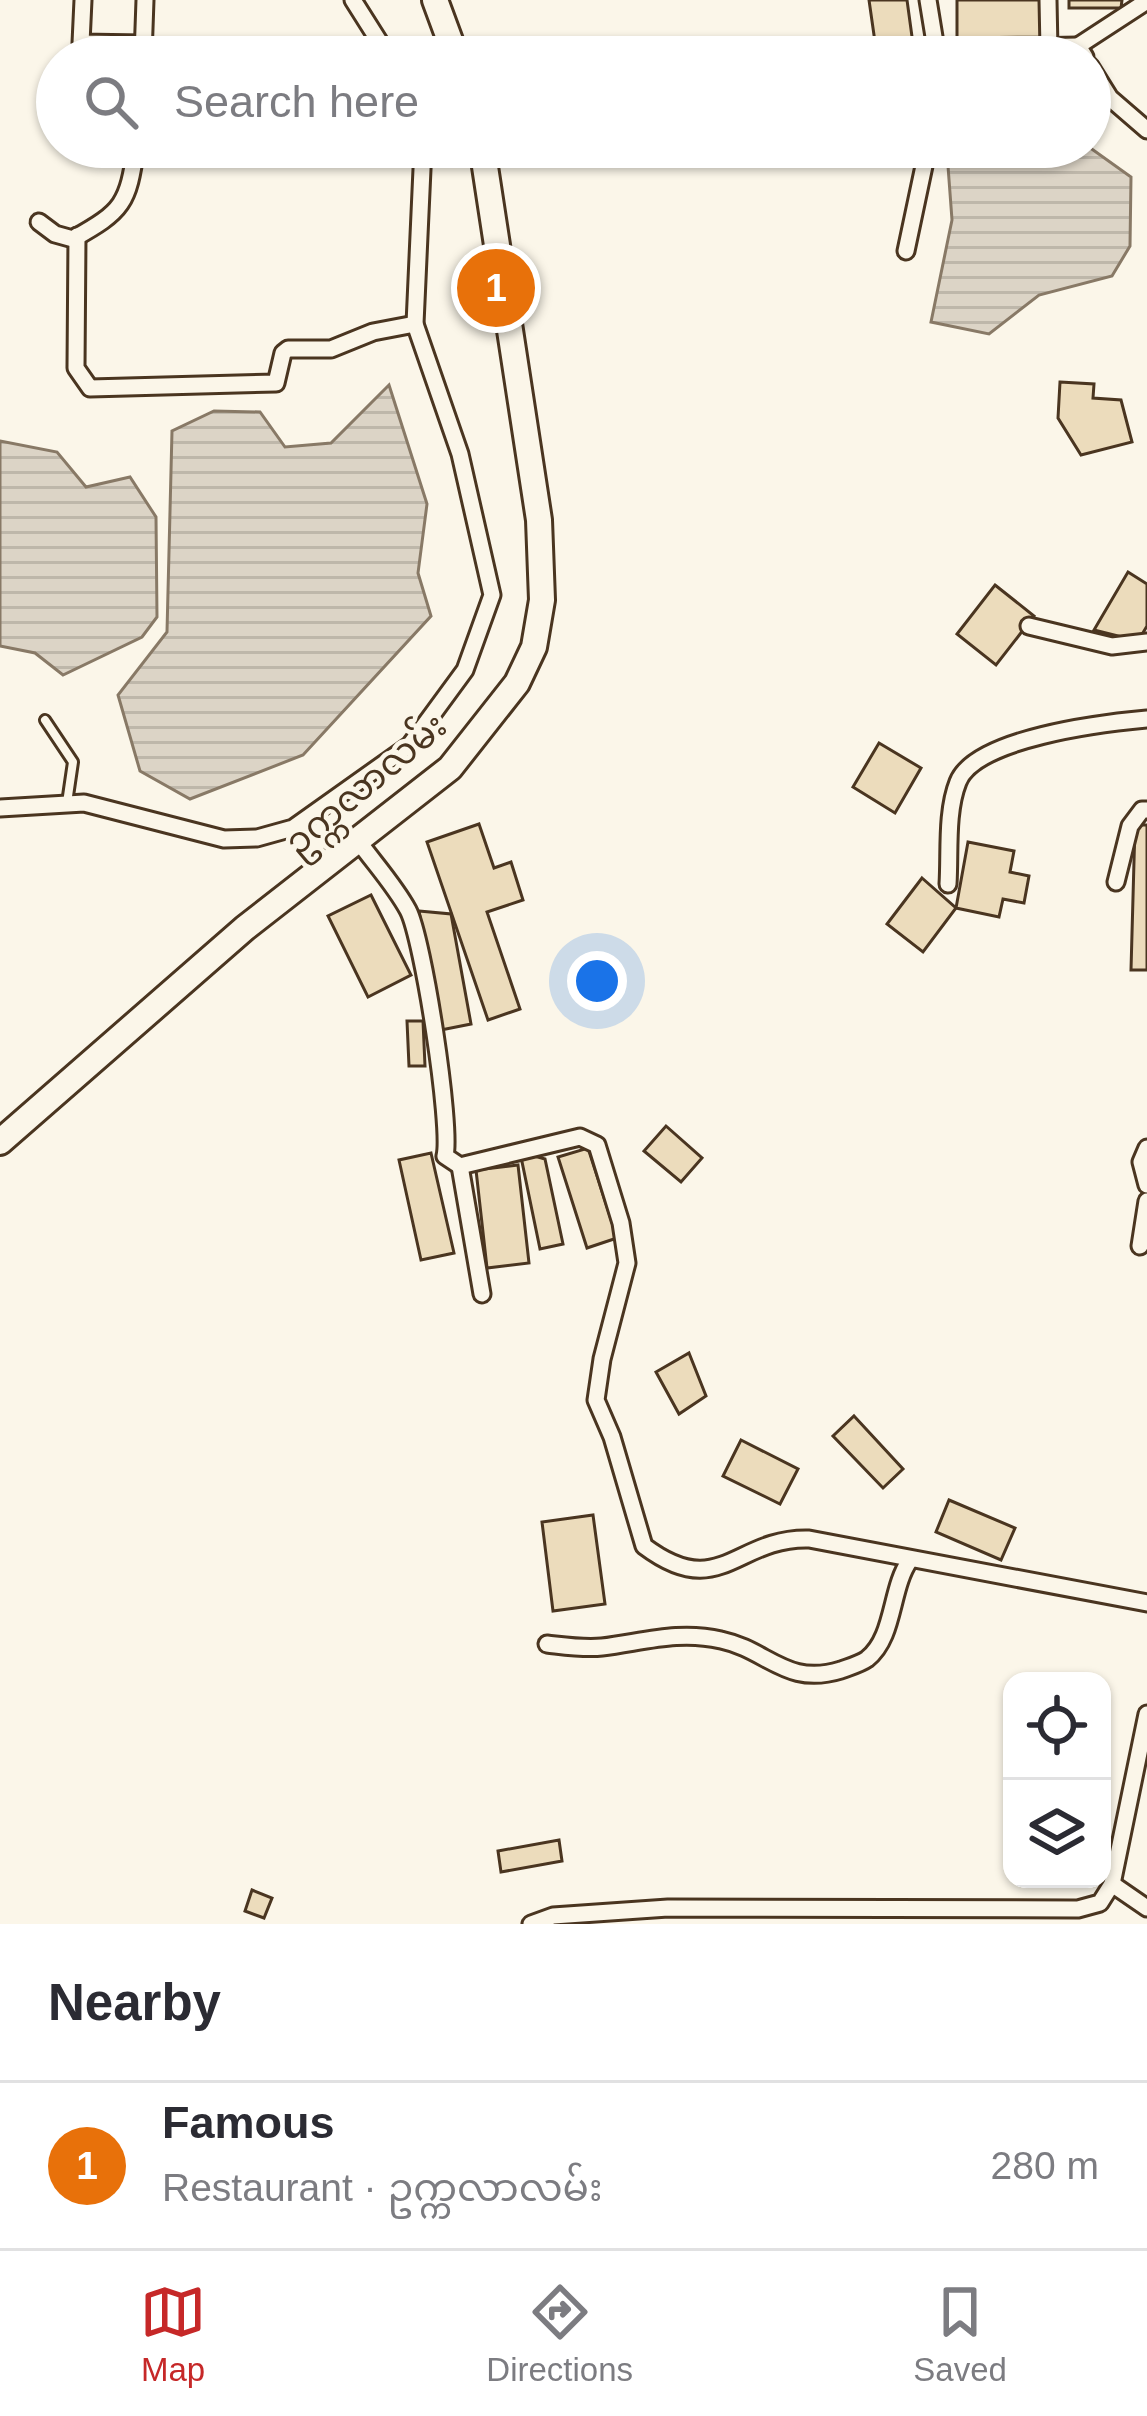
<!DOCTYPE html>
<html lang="en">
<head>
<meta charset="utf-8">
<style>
	:root { --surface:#fff; --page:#f2f2f3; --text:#2b2b33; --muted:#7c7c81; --line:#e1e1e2; --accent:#c62828 }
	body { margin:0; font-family:Arial,"Noto Sans Myanmar",sans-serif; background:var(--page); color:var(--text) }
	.controls { position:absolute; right:36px; bottom:36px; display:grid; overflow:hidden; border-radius:24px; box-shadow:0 3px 9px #0004 }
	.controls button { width:108px; height:108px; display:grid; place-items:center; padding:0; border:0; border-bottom:3px solid var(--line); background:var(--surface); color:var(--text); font:60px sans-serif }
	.you { position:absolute; left:597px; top:981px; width:42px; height:42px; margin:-30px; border:9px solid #fff; border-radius:50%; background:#1a73e8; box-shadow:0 0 0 18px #1a73e833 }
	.badge { display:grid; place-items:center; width:78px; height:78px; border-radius:50%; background:var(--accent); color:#fff; font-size:39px; font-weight:700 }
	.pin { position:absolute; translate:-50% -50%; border:6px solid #fff; box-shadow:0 3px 12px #0006 }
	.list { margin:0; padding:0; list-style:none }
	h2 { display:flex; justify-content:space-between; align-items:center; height:156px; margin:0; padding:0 48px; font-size:51px }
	h2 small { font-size:39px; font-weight:400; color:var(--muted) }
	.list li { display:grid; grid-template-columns:78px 1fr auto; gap:36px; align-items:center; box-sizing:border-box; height:168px; padding:0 48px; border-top:3px solid var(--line) }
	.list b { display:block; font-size:45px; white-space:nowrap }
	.list p { margin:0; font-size:39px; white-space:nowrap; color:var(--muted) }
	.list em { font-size:39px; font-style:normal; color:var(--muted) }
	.icon { flex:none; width:66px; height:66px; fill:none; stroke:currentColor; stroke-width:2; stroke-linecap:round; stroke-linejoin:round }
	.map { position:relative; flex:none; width:1147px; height:1924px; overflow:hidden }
	.search { position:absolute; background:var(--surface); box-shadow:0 3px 9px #0004; left:36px; right:36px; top:36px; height:132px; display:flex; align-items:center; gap:30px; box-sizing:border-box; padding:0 42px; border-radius:66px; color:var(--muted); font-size:45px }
	.sheet { height:324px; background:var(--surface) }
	nav { display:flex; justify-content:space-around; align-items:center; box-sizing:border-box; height:168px; border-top:3px solid var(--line); background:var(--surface); font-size:33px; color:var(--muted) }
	nav a { display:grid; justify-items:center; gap:6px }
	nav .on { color:var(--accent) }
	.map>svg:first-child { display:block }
	.water { fill:url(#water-rules); stroke:#887966; stroke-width:3 }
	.building { fill:#ecdcbc; stroke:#4a3520; stroke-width:3 }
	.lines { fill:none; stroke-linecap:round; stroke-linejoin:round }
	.lane-casing { stroke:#4a3520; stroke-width:14 }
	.street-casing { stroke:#4a3520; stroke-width:21 }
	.primary-casing { stroke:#4a3520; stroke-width:30 }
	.lane { stroke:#fbf6e9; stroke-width:8 }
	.street { stroke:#fbf6e9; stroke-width:15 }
	.primary { stroke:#fbf6e9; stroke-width:24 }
	.labels { text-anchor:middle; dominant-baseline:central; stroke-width:9; stroke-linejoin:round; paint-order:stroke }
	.street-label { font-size:36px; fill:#4a3520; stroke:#fbf6e9 }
</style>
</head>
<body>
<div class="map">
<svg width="1147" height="1924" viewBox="0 0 1147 1924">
	<defs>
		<pattern id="water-rules" width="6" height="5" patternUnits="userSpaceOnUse" patternTransform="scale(3)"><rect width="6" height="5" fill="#dcd4c6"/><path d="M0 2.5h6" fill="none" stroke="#beb7aa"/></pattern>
	</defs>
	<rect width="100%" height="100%" fill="#fbf6e9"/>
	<g class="water">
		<path d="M1035,147H1089L1131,177L1130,246L1112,276L1039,295L989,334L931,322L952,220L948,166L1007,158Z"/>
		<path d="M389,385L427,504L418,573L431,616L303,755L190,799L140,771L118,695L167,632L172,431L214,411L260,412L285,447L331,443Z"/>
		<path d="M0,441L57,452L86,487L130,477L156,517L157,617L142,637L63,675L35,653L0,646Z"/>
	</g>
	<g class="building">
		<path d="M869,0H907L913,44L876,49Z"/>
		<path d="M957,0H1044V37L957,38Z"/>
		<path d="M1069,0H1122L1121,8H1069Z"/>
		<path d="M1060,382L1094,384L1093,398L1121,400L1132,442L1081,455L1058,418Z"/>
		<path d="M1128,572L1147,584V626L1138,641L1094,630Z"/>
		<path d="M995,585L1034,616L996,665L957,634Z"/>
		<path d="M879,743L921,768L895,813L853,787Z"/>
		<path d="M479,824L494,868L511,862L523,900L487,912L520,1009L488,1020L427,842Z"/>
		<path d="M1135,825H1147V970H1131Z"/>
		<path d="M968,842L1014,851L1010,872L1029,876L1024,903L1003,899L999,917L956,908Z"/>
		<path d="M922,878L956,908L923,952L887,924Z"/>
		<path d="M371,895L411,975L368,997L328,916Z"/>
		<path d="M419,911L451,914L471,1024L441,1030Z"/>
		<path d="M407,1021H423L425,1066H409Z"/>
		<path d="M666,1126L702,1158L681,1182L644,1151Z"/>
		<path d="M588,1148L617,1238L587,1248L558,1157Z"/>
		<path d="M520,1152L545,1159L563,1244L540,1249Z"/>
		<path d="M431,1153L454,1253L421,1260L399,1160Z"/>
		<path d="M518,1165L529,1263L487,1268L476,1170Z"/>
		<path d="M689,1353L706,1396L679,1414L656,1372Z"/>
		<path d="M854,1416L903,1469L883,1488L833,1436Z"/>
		<path d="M741,1440L798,1469L780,1504L723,1476Z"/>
		<path d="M949,1500L1015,1528L1001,1560L936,1532Z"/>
		<path d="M593,1515L605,1604L553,1611L542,1522Z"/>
		<path d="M559,1840L562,1861L501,1872L498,1851Z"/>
		<path d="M252,1890L272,1898L264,1918L245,1911Z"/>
	</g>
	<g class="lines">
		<defs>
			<g id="lane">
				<path d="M358,57L374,33"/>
				<path d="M45,720L73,762L67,803"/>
			</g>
			<g id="street">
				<path d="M83,0L81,43L143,44"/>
				<path d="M353,0L389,57"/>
				<path d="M928,0L936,49L1078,46L1085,57"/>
				<path d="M1048,0L1049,49"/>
				<path d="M1078,46L1147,1"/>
				<path d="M143,57L145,0"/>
				<path d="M1090,66L1110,98L1147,130"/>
				<path d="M306,147L315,152L423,151"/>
				<path d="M39,222L55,234L73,239C123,211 128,204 136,147"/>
				<path d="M77,236L76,368L90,388L276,383L283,353L288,349H331L373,332L415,324"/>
				<path d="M906,251L928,147"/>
				<path d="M1029,626L1112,646L1147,642"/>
				<path d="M0,808L84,803L224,839L257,838L293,828L410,745L465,670L492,595L460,454L415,324L423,147"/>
				<path d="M359,842C375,864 395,886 408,910C423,938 452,1126 445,1156L460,1166L580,1137L597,1145L621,1223L627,1263L602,1359L596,1400L612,1437L644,1546C720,1603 735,1537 809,1539L1147,1603"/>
				<path d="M1116,882L1130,826L1142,810H1147"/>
				<path d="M948,884C950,853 946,812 958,782C975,738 1103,723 1147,719"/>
				<path d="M1147,1148L1141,1162L1147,1185"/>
				<path d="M460,1166L482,1294"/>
				<path d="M1140,1246L1147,1201"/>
				<path d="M547,1644C565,1646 584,1649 602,1647C643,1642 679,1630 721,1640C768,1650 786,1687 841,1670C849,1667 860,1664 867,1659C895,1637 890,1588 910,1560"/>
				<path d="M1112,1884L1147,1908"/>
				<path d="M531,1924L553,1916L668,1908L1078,1909L1100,1903L1112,1884L1147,1714"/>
			</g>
			<g id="primary">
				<path d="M435,0L456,57"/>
				<path d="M0,1142L245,928L450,768L517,683L534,647L542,600L539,520L482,147"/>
			</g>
		</defs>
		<use href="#lane" class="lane-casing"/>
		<use href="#street" class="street-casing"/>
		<use href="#primary" class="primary-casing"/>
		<use href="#lane" class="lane"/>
		<use href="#street" class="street"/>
		<use href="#primary" class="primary"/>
	</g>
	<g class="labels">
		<g class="street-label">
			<text transform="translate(365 784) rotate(-40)">ဥက္ကလာလမ်း</text>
		</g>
	</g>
</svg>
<div class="controls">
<button><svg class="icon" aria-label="locate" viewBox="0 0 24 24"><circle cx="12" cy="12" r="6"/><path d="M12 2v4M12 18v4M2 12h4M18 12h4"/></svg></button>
<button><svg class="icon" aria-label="layers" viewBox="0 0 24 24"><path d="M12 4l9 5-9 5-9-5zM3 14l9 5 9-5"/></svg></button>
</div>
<div class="you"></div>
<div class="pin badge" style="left:496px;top:288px;background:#e8710a">1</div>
<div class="search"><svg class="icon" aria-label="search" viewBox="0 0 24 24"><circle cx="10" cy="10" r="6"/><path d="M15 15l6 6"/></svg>Search here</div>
</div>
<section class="sheet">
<h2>Nearby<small></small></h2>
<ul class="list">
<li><span class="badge" style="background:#e8710a">1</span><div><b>Famous</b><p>Restaurant · ဥက္ကလာလမ်း</p></div><em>280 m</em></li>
</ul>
</section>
<nav>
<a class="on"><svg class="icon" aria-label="map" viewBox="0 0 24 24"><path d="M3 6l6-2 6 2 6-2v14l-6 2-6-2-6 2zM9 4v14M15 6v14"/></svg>Map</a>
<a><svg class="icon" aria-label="directions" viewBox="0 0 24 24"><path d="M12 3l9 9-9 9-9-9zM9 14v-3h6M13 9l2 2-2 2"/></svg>Directions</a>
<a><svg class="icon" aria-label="saved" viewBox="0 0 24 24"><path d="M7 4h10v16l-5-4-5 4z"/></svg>Saved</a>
</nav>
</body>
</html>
